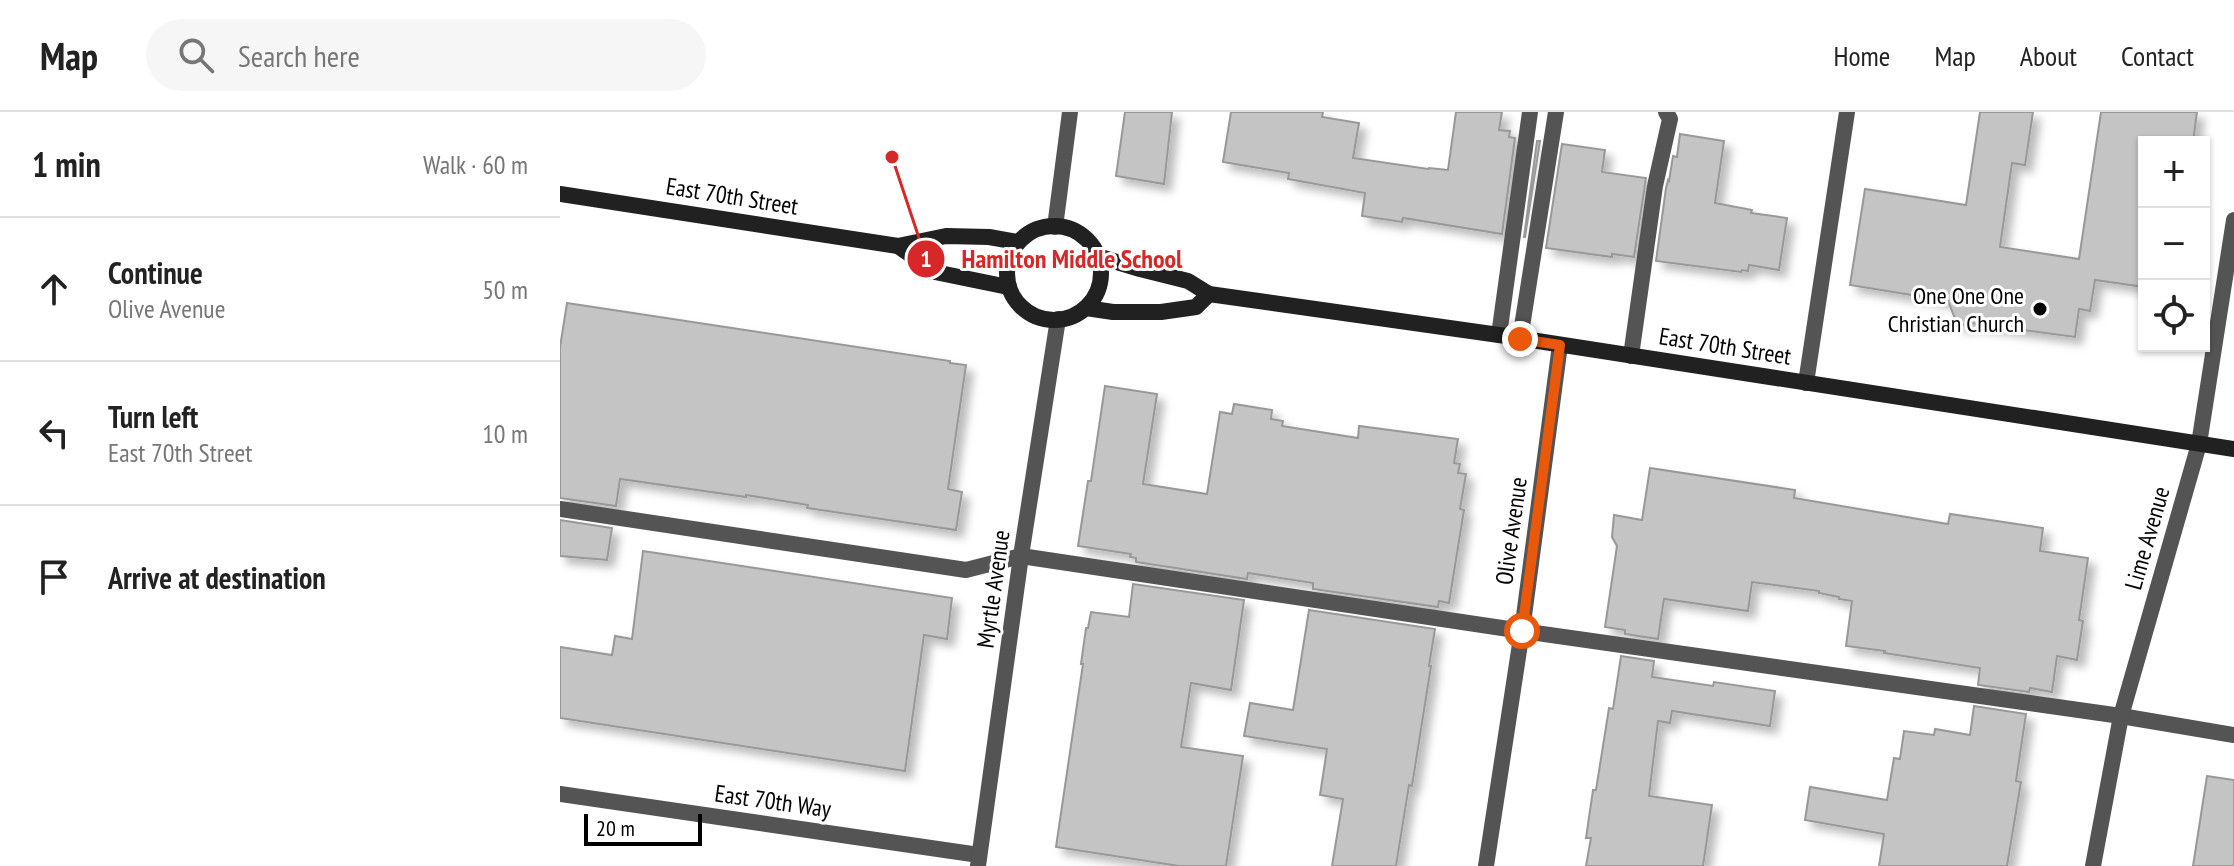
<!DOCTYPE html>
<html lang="en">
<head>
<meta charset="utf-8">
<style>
	:root { --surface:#fff; --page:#f6f6f6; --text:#222; --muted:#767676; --line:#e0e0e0 }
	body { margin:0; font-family:"PT Sans Narrow",sans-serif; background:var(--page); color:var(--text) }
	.controls { position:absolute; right:24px; top:24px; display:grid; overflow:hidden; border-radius:0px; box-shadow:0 2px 6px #0004 }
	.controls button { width:72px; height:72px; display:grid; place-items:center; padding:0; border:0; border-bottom:2px solid var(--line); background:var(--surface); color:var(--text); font:40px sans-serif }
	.scale { position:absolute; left:24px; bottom:20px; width:118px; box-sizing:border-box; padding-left:8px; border:4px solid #000; border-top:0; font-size:22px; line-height:28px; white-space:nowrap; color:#000; -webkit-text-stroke:6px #fff; paint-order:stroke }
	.stop { position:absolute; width:24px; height:24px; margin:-18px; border:6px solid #ea580c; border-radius:50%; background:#fff }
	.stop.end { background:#ea580c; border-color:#fff; box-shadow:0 2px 8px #0008 }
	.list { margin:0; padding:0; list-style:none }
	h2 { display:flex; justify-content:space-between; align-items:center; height:104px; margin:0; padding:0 32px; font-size:34px }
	h2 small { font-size:26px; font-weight:400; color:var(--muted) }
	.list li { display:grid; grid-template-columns:52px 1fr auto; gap:24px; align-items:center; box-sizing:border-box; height:144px; padding:0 32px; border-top:2px solid var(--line) }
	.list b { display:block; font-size:30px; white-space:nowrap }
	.list p { margin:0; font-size:26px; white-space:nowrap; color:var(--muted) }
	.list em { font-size:26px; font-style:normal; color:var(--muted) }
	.icon { flex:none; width:44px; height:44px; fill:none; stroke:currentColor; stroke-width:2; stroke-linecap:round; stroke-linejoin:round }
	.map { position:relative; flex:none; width:1674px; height:754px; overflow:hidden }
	header { display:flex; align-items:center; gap:48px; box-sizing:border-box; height:112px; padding:0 40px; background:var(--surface); border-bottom:2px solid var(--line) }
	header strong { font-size:38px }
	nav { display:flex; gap:44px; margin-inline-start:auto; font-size:28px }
	.search { width:560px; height:72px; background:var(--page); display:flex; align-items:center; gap:20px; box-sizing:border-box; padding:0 28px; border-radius:44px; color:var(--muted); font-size:30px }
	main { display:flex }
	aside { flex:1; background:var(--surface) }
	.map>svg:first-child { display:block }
	.building { fill:#c4c4c4; stroke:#989898; stroke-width:2; filter:url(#shadow) }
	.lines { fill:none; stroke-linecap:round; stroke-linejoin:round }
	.lane { stroke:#545454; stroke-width:16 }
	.street { stroke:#545454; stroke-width:16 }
	.secondary { stroke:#212121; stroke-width:16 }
	.route { stroke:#ea580c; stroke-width:10 }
	.poi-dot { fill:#000; stroke:#fff; stroke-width:3 }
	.labels { text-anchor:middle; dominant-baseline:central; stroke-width:6; stroke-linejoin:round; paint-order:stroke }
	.street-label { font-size:24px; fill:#000; stroke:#fff }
	.poi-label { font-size:24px; fill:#000; stroke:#fff; text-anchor:end }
	.leader { fill:none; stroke:#d62828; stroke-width:3 }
	.callout-dot { fill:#d62828; stroke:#fff; stroke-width:3 }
	.mark-label { font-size:24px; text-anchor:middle; font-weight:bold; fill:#fff }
	.callout-label { font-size:26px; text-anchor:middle; font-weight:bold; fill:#d62828; stroke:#fff; stroke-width:6; stroke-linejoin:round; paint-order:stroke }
</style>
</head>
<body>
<header>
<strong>Map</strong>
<div class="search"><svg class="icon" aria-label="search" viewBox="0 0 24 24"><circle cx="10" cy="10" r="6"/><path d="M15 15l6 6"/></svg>Search here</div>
<nav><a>Home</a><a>Map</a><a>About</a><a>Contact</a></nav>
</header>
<main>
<aside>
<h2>1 min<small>Walk · 60 m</small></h2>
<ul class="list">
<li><svg class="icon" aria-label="ahead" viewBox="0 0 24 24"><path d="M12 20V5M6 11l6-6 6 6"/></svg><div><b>Continue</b><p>Olive Avenue</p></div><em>50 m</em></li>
<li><svg class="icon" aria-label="left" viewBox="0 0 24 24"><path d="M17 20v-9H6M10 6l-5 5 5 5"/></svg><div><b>Turn left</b><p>East 70th Street</p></div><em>10 m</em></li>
<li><svg class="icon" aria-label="arrive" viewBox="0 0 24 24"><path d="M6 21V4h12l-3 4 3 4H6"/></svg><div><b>Arrive at destination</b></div></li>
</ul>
</aside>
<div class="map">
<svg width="1674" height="754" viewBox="0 0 1674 754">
	<defs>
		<filter id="shadow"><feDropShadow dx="7" dy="7" stdDeviation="4" flood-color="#0004"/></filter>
	</defs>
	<rect width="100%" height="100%" fill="#fff"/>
	<g class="building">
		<path d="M565,0H612L604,72L556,64Z"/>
		<path d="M671,0H763L762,5L799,11L793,46L868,57L869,56L888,58L896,0H942L939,18L950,19L949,25L955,26L942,122L843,106L842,110L802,104L805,81L728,67L729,61L663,50Z"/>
		<path d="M1420,0H1473L1465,53L1452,51L1440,135L1519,147L1541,0H1637L1633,30H1584V175L1535,168L1530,199L1519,197L1515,225L1410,211L1398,214L1388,189L1290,173L1305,77L1406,93Z"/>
		<path d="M1120,22L1164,29L1155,91L1192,98L1191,101L1227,106L1219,158L1189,153L1188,159L1182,158L1181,160L1096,149L1106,76L1108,68L1109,69L1113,44L1117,45Z"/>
		<path d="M977,29H980L965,125H964Z"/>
		<path d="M1002,32L1045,38L1042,60L1086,66L1074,145L1052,142V145L986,136Z"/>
		<path d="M7,191L390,249V251L406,253L388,377L402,380L396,418L247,396L248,393L186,383V385L60,367L56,394L0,386V235Z"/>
		<path d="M545,274L597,282L583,372L647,382L660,300L672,302L674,292L712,298L711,307L723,309L722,314L798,326L799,314L898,327L894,351L900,352L898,361L906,362L900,397L904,398L889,491L879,489L878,495L753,477V471L688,461L687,467L576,450V446L570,445L571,442L518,434L528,369H531Z"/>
		<path d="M1090,356L1235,378L1234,386L1388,412L1390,402L1483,416L1480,439L1528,446L1519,508L1523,509L1517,548L1497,544L1492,580L1470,576L1469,580L1418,573L1420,556L1324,541L1325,539L1286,534L1292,489L1279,487V485L1259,481V479L1192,470L1188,499L1104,487L1098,527L1065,522V518L1045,515L1057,434L1052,425L1054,403L1082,408Z"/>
		<path d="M0,408L52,416L47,448L0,444Z"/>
		<path d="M83,439L392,486L387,527L364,523L345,659L0,606V535L52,543L55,524L72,527Z"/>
		<path d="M573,472L684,488L671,578L631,571L621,635L683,644L666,754H619L496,735L523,552H521L526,516H528L531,500L569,505Z"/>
		<path d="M749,498L875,517L869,554H871L852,674L849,673L836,754H772L783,687L760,683L767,637L684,624L690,591L733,598Z"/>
		<path d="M1061,544L1094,549L1092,565L1153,574L1154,570L1215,579L1210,614L1112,599L1110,611L1098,609L1089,684L1152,693L1143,754H1026L1031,726H1026L1033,678H1036L1049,596L1053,597Z"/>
		<path d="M1414,594L1466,602L1456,669L1461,670L1447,754H1319L1324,722L1245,708L1250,675L1327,688L1334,646L1340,647L1344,619L1374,623L1375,617L1410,623Z"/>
		<path d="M1647,664L1674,668V754H1633Z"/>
	</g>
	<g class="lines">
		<g class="lane">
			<path d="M939,223L970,0"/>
			<path d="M960,227L996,0"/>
			<path d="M1071,244L1095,74L1110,7L1106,0"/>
			<path d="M1246,271L1287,0"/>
			<path d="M0,397L406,458L461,444L962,519L1561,604L1674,623"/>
		</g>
		<g class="street">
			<path d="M495,115L510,0"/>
			<path d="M0,682L419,743"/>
			<path d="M418,754L461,444L498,207"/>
			<path d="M926,754L962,519L1000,233"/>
			<path d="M1533,754L1561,604L1639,332L1674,108"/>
		</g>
		<g class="secondary">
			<path d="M0,82L338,134L386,124L429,125L458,130"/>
			<circle cx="494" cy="161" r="47"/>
			<path d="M338,134L375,160L448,175"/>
			<path d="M537,144L580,157L628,169L649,182L939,223L1674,337"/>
			<path d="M526,196L553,200H601L636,195L649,182"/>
		</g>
	</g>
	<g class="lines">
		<path class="route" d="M960,227L1000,233L962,519"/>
	</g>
	<circle class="poi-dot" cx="1480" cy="197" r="8"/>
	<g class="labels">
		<g class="street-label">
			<text transform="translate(172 84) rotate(9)">East 70th Street</text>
			<text transform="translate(1165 234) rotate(9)">East 70th Street</text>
			<text transform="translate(951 419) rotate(-82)">Olive Avenue</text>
			<text transform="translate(1587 426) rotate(-74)">Lime Avenue</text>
			<text transform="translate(433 477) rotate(-82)">Myrtle Avenue</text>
			<text transform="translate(213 689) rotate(8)">East 70th Way</text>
		</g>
		<g class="poi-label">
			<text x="1464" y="183">One One One<tspan x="1464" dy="28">Christian Church</tspan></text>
		</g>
	</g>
	<path class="leader" d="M332 45L366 147"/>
	<g class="callout-dot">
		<circle cx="332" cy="45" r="8"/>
		<circle cx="366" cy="147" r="20"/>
	</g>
	<g class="mark-label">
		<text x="366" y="155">1</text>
	</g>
	<g class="callout-label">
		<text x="512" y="156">Hamilton Middle School</text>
	</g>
</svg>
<div class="controls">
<button>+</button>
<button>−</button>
<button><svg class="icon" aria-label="locate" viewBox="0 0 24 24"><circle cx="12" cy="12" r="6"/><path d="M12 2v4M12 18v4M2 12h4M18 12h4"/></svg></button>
</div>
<div class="scale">20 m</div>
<div class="stop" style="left:962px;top:519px"></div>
<div class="stop end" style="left:960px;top:227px"></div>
</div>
</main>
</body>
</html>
